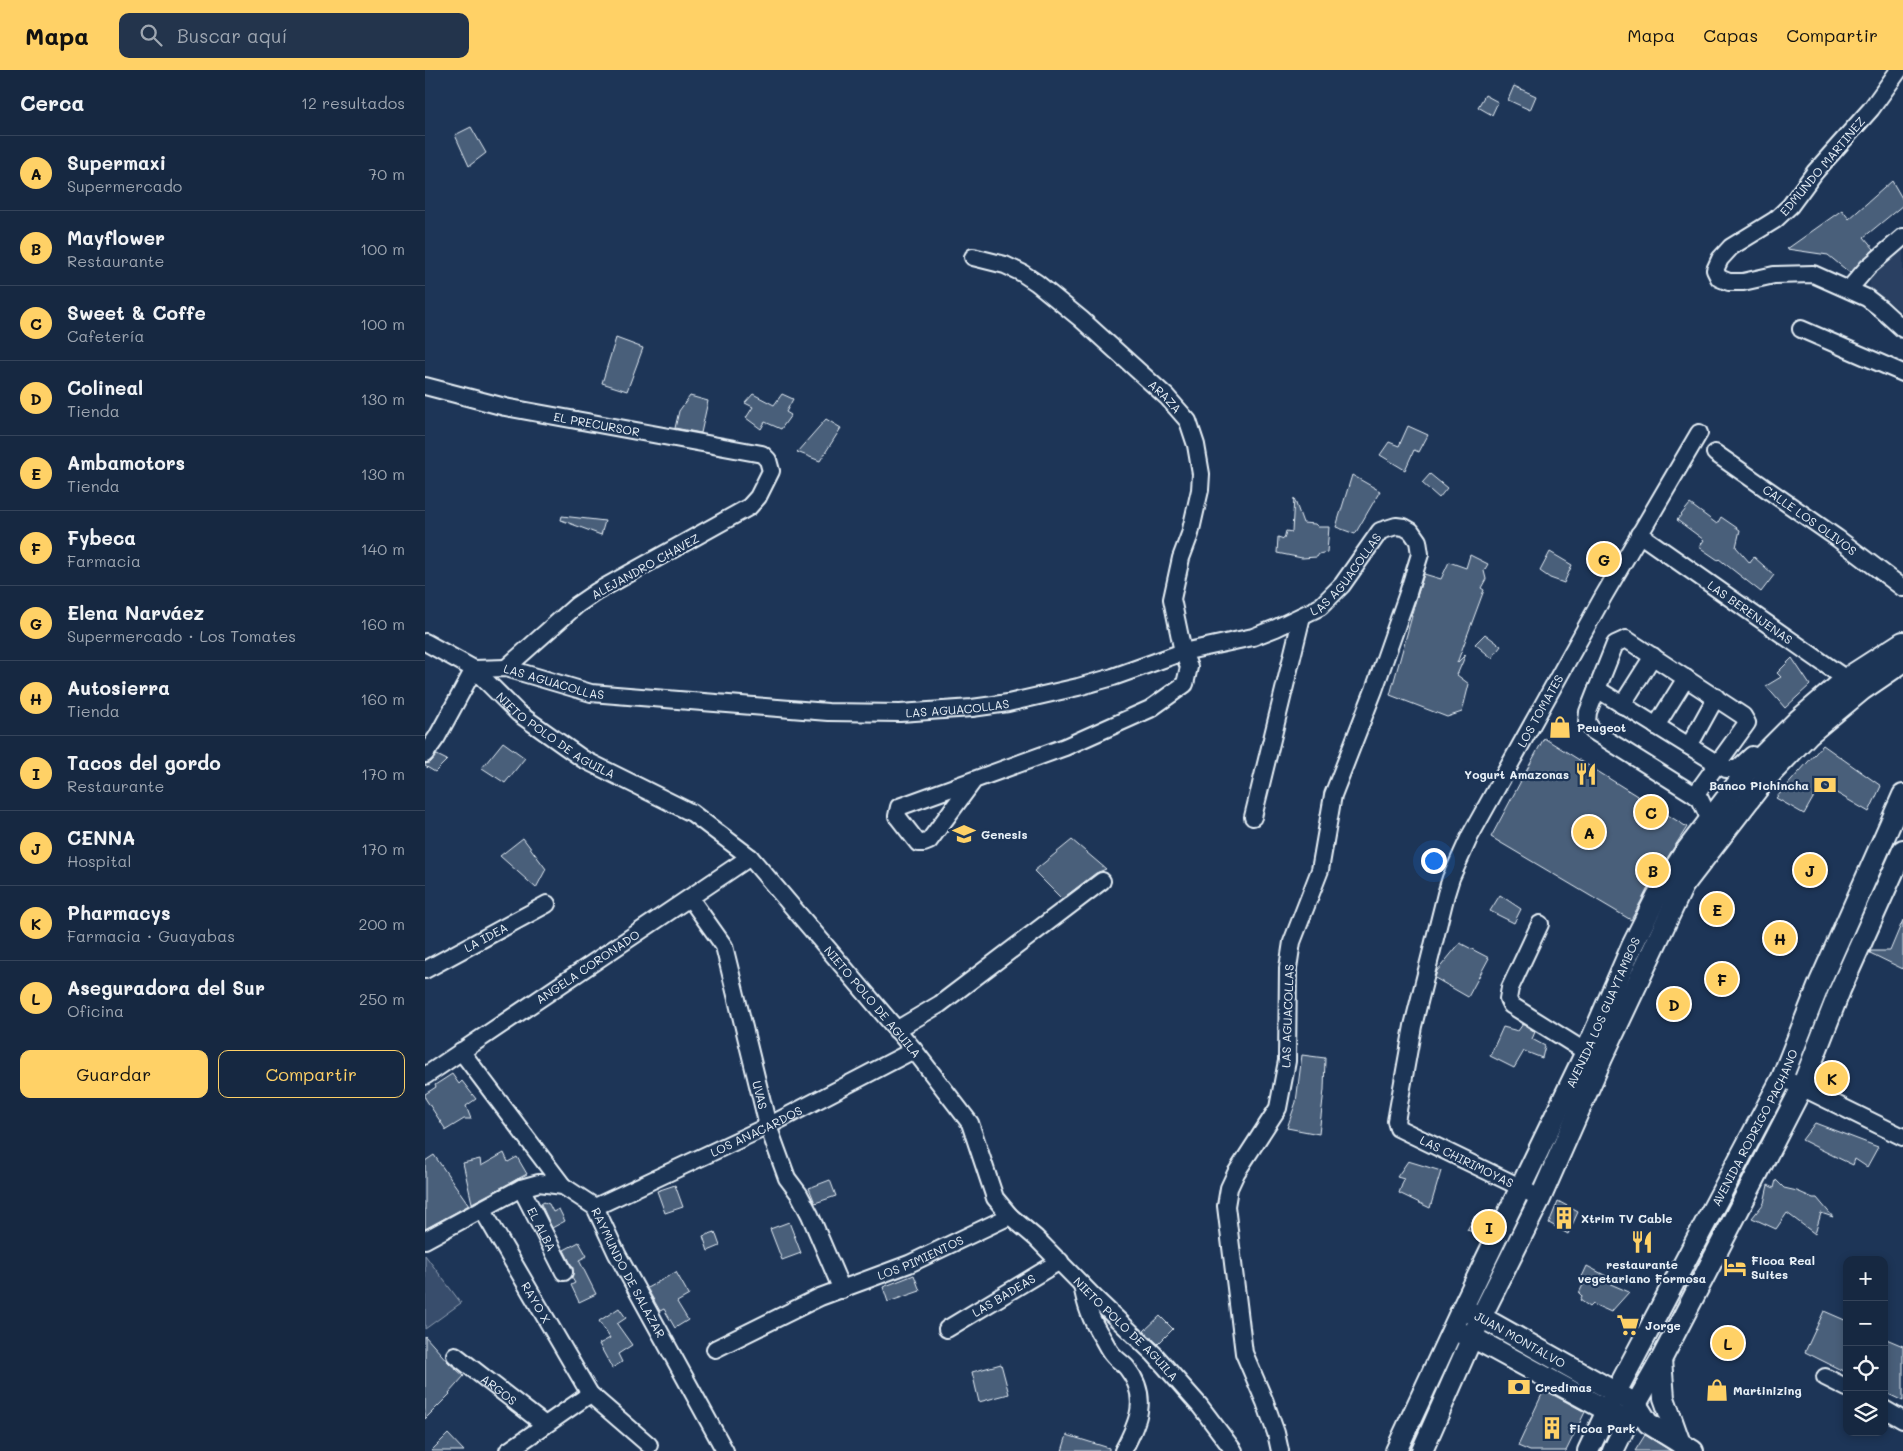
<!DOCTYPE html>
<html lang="es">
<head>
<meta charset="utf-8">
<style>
	:root { --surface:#162841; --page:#23344c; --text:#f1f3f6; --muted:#9ea6b1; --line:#35445a; --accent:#ffd166 }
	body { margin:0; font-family:Mali,sans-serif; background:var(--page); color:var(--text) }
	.controls { position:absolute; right:15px; bottom:15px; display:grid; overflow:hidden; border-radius:10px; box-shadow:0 2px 8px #0003 }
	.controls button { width:45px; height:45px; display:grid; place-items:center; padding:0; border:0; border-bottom:1px solid var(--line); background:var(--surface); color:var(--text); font:25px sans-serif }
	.you { position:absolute; left:1008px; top:790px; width:18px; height:18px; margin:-12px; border:4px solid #fff; border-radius:50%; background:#1a73e8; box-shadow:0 0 0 8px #1a73e833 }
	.badge { display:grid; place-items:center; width:32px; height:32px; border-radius:50%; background:var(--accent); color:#111; font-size:16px; font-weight:700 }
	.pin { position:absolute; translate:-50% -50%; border:2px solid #fff; box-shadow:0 1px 5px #0006 }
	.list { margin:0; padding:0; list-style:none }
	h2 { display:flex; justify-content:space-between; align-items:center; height:65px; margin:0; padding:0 20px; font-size:21px }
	h2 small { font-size:16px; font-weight:400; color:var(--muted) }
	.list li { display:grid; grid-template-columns:32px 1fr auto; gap:15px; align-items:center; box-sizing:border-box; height:75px; padding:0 20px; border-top:1px solid var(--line) }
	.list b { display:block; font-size:19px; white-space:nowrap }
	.list p { margin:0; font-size:16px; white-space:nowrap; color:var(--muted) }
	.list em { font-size:16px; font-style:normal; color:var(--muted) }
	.actions { display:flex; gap:10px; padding:15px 20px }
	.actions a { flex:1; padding:11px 0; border:1px solid var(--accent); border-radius:10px; text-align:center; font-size:18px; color:var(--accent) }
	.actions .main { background:var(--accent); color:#111 }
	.icon { flex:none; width:28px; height:28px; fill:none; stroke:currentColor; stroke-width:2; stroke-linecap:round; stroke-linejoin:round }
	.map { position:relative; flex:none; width:1478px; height:1381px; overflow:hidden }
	header { display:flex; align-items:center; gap:30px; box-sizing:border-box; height:70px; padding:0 25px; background:var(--accent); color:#111 }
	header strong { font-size:24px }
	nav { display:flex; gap:28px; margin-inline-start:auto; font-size:18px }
	.search { width:350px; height:45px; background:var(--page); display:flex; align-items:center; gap:12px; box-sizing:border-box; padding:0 18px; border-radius:10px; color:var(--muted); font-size:19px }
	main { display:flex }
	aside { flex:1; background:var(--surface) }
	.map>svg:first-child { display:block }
	.built { fill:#2a4162 }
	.green { fill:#374d6c; stroke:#909fb2 }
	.building { fill:#495e7a; stroke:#e8f1f8 }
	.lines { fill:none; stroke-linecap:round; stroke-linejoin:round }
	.minor-casing { stroke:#e8f1f8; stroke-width:20 }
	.major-casing { stroke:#e8f1f8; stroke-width:24 }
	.minor { stroke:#1d3557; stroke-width:16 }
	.major { stroke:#1d3557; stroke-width:20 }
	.labels { text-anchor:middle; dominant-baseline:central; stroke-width:4.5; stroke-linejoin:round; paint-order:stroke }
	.street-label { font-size:12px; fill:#e8f1f8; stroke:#1d3557 }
	.poi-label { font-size:12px; font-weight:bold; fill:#e8f1f8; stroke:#1d3557; text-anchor:start }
</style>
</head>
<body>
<header>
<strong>Mapa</strong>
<div class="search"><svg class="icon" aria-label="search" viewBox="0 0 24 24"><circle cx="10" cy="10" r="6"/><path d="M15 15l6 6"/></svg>Buscar aquí</div>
<nav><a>Mapa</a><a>Capas</a><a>Compartir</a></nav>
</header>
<main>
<aside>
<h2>Cerca<small>12 resultados</small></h2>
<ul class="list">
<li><span class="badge">A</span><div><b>Supermaxi</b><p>Supermercado</p></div><em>70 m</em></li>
<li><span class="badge">B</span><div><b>Mayflower</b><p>Restaurante</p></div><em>100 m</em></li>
<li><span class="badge">C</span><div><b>Sweet &amp; Coffe</b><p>Cafetería</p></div><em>100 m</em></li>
<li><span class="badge">D</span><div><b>Colineal</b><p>Tienda</p></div><em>130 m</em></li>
<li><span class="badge">E</span><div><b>Ambamotors</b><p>Tienda</p></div><em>130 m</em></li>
<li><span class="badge">F</span><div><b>Fybeca</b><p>Farmacia</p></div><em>140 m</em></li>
<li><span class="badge">G</span><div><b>Elena Narváez</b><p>Supermercado · Los Tomates</p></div><em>160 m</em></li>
<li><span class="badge">H</span><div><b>Autosierra</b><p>Tienda</p></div><em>160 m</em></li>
<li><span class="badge">I</span><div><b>Tacos del gordo</b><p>Restaurante</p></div><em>170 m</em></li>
<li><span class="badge">J</span><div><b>CENNA</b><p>Hospital</p></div><em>170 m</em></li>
<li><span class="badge">K</span><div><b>Pharmacys</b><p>Farmacia · Guayabas</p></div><em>200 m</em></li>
<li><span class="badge">L</span><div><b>Aseguradora del Sur</b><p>Oficina</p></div><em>250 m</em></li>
</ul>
<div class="actions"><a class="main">Guardar</a><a>Compartir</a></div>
</aside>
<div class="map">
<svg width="1478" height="1381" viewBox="0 0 1478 1381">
	<rect width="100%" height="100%" fill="#1d3557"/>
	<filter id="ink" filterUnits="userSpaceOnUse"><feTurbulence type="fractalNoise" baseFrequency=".02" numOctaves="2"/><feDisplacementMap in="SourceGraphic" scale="10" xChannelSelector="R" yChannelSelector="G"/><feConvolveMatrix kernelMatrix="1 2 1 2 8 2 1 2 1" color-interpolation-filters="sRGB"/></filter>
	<g filter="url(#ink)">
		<path class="built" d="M1478,170V242L1444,219L1446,204Z"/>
		<path class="green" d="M0,1185L36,1233L0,1259Z"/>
		<g class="building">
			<path d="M1089,16L1111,26L1105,40L1083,30Z"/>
			<path d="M1060,25L1073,32L1067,45L1053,37Z"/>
			<path d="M46,57L61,83L44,96L30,65Z"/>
			<path d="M1467,111L1478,130V135L1439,167L1449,179L1425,203L1403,185L1362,179L1417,140L1424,149Z"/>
			<path d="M191,268L218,278L202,321L177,313Z"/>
			<path d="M328,324L349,335L357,324L368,329L361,342L366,345L356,359L340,352L336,359L321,348L328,337L320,333Z"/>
			<path d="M265,326L283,331L276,363L250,358L254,341Z"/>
			<path d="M401,349L416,358L395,391L372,382Z"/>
			<path d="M983,356L1003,365L994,382L989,380L980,400L955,385L964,372L974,376Z"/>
			<path d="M1005,404L1022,418L1014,428L997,413Z"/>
			<path d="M927,405L955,421L930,464L911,457Z"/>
			<path d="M869,428L878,453L890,454L893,457H904L902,482L894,484L892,487L877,488L852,483L853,467L859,469L861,461L867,462Z"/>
			<path d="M1265,434L1292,454L1296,447L1315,460L1311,477L1325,493L1329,487L1349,505L1336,522L1294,489L1293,490L1274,477L1279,470L1252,450Z"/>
			<path d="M137,446L180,451L176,465L136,450Z"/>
			<path d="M1125,482L1147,495L1139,513L1125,508L1115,501Z"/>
			<path d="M1045,485L1063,494L1059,501L1061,509L1056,518L1059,520L1032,593L1041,584L1032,605L1044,614L1037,642L1022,647L965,625L987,546H986L999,504L1016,509L1024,492L1041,498Z"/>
			<path d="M1060,564L1076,576L1067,588L1050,574Z"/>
			<path d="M1367,588L1385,615L1360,638L1341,616L1356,607L1352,603Z"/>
			<path d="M1119,668L1262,757L1222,820L1206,850L1066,767Z"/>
			<path d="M78,672L100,688L80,713L57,698Z"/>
			<path d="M1398,675L1456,716L1444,742L1396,714L1379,744L1351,728Z"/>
			<path d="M12,685L22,690L10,702L0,696V694L5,693Z"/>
			<path d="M98,768L121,799L111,818L75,786Z"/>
			<path d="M647,770L681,799L671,803L637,829L609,801Z"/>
			<path d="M1075,825L1096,839L1089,853L1065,841Z"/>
			<path d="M1478,850V899L1445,883L1446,881H1465Z"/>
			<path d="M1035,873L1064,888L1043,927L1010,908L1012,901Z"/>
			<path d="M1098,954L1110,962L1107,969L1120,976L1117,988L1099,981L1089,998L1065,986L1078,957L1093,961Z"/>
			<path d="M877,985L900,988L899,1020L894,1064L862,1058L871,1032Z"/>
			<path d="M27,1004L34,1014L37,1011L51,1029L41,1036L46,1049H39L21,1060L0,1028V1024L11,1017L10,1015Z"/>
			<path d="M1390,1053L1453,1077L1442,1097L1430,1089L1428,1095L1409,1086L1377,1070Z"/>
			<path d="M79,1083L83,1092L92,1087L102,1104L47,1133L38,1093L55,1089L56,1096Z"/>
			<path d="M9,1085L44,1135L0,1159V1091Z"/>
			<path d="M983,1091L1016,1101L1005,1138L974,1123L979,1109L972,1107Z"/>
			<path d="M405,1110L411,1126L390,1133L384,1118Z"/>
			<path d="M1351,1110L1359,1118L1372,1121L1388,1128H1392L1408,1147L1396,1143L1390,1164L1362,1143L1351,1159L1327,1148L1339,1133L1343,1115L1349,1118Z"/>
			<path d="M250,1115L258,1137L240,1143L232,1121Z"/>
			<path d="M1133,1131L1153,1142L1143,1164L1124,1153Z"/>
			<path d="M119,1132L124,1134L128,1142L134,1139L140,1151L127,1158L116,1134Z"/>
			<path d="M1050,1146L1060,1152L1054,1164L1042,1160Z"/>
			<path d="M364,1152L376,1183L357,1190L345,1159Z"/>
			<path d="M290,1162L295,1176L283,1181L278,1166Z"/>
			<path d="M154,1172L162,1186L154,1190L171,1224L154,1232L146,1215L150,1213L147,1208L148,1198L139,1180Z"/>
			<path d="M1162,1196L1185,1208L1181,1212L1204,1222L1186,1242L1168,1234L1165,1237L1155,1230L1157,1226L1154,1223L1159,1213L1156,1209Z"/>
			<path d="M251,1202L264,1225L252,1232L263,1250L250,1258L239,1239L235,1241L222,1218Z"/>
			<path d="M489,1205L495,1221L463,1232L458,1217Z"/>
			<path d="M194,1238L201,1248L192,1254L207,1275L193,1284L197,1292L187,1298L174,1274L185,1268L174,1251Z"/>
			<path d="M1399,1241L1422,1251V1303L1380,1282Z"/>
			<path d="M735,1246L748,1259L733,1274L719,1261Z"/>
			<path d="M0,1266L24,1293L39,1306L24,1323L25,1324L0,1349Z"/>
			<path d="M1459,1268L1478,1276V1331L1459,1322Z"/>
			<path d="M576,1294L584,1324L554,1332L547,1302Z"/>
			<path d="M1119,1320L1160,1342L1141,1381H1105L1093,1376Z"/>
			<path d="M23,1364L39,1381H6Z"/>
			<path d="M642,1365L684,1378V1381H637Z"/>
			<path d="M1220,1365L1246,1381H1210Z"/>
		</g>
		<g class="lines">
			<defs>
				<g id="minor">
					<path d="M1474,0L1446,39L1390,102L1365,136L1350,150L1306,177L1295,189L1290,200L1294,208L1304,212H1318L1349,205L1388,204L1442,228L1455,238L1478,259"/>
					<path id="s1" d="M548,187L580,195L597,203L612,213L656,249L742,327L763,351L771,375L776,404L775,420L765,464L756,488L747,529L758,582L764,597L760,614L725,639L640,677L474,737L472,746L493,773H499L504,771L549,710"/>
					<path d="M1424,219L1443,197L1478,167"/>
					<path d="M1376,259L1478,303"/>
					<path id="s2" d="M0,316L80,337L337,384L343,390L346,401L333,427L324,437L171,522L152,535L81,598"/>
					<path id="s3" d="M1290,383L1412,468L1478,518"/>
					<path id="s4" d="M1214,464L1431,616"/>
					<path id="s5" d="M0,572L49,599L93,643L158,689L267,743L325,787L489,980L545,1053L570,1128L585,1146L611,1168L670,1228L729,1284L775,1336L809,1381"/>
					<path id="s6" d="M49,599L81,598L166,623L403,642L475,643L547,638L583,633L653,617L688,607L758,582L828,567L851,558L895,537L917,515L955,461L971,456L979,457L986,461L993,471L995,484L983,523L949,620L908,725L895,800L867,872L863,898L862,991L853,1038L811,1103L804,1118L801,1136L819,1283L840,1332L851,1363L855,1381"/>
					<path d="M1172,619L1190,574L1201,569L1318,646L1322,653L1270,725"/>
					<path d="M1197,635L1228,586"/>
					<path d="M1231,656L1261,608"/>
					<path d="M1264,676L1291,627"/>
					<path d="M0,684L12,667L49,599"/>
					<path d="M828,747L877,546"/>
					<path d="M1285,750L1275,729L1270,725L1168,661L1162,652L1163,642L1172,619L1301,699H1312L1327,685"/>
					<path id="s7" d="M265,828L299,876L343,1056L362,1108L374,1124L385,1145L417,1220"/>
					<path d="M1115,854L1085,918L1083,929L1086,935L1161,982"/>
					<path id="s8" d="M0,900L122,834"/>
					<path d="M471,960L515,934L677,811"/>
					<path d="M36,981L138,1116"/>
					<path id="s9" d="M0,1006L325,787"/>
					<path d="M1366,1012L1478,1067"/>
					<path id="s10" d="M96,1118L139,1202"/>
					<path id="s11" d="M1115,1129L1097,1118L973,1058L971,1051L988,956L1021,824L1026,808L1045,766L1178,527L1274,363"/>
					<path id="s12" d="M170,1137L343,1056L489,980"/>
					<path id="s13" d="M57,1139L165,1324L224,1375"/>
					<path id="s14" d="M0,1170L96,1118L114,1113L138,1116L170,1137L192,1184L300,1381"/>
					<path d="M657,1215C661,1237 666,1250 678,1269C681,1274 684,1281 688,1285C692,1290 698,1293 702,1298C725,1327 713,1353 698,1381"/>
					<path id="s15" d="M522,1259L635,1191"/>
					<path id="s16" d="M290,1279L395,1227L484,1194L585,1146"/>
					<path id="s17" d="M30,1285L120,1355"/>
					<path d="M1400,1307L1422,1318"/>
					<path d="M1459,1339L1478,1350"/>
					<path d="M83,1381L165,1324"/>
				</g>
				<g id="major">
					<path id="s18" d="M1044,1242L1056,1247L1211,1334L1223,1353L1268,1381"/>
					<path d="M1036,1263L1047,1267L1194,1347"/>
					<path d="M1236,1290L1239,1328L1255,1373"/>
					<path id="s19" d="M971,1381L1037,1239L1161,982L1207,876L1232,826L1258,785L1322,701L1374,649L1422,608L1478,572"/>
					<path d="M997,1381L1056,1247L1115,1129L1177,988L1258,816L1338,712L1384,664L1437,620L1478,592"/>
					<path id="s20" d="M1163,1381L1191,1322L1357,1008L1395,912L1478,725"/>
					<path d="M1188,1381L1211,1334L1236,1290L1377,1017L1415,920L1478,780"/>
				</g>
			</defs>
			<use href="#minor" class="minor-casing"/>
			<use href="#major" class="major-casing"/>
			<use href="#minor" class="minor"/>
			<use href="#major" class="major"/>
		</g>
	</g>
	<defs>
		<symbol id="shop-bare" viewBox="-9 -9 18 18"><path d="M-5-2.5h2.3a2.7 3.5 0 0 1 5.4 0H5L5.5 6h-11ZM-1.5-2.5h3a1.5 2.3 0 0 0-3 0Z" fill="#ffd166" stroke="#1d3557" stroke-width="2.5" paint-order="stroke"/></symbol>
		<symbol id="restaurant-bare" viewBox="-9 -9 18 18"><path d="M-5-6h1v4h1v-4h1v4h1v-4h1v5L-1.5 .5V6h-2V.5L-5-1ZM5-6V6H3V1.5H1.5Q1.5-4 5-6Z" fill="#ffd166" stroke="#1d3557" stroke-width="2.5" paint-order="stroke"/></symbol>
		<symbol id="bank-bare" viewBox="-9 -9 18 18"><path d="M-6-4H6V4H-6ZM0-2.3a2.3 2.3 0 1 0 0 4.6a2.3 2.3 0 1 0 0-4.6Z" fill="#ffd166" stroke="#1d3557" stroke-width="2.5" paint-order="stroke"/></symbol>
		<symbol id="school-bare" viewBox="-9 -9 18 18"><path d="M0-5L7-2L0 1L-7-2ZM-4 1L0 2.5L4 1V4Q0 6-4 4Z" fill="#ffd166" stroke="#1d3557" stroke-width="2.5" paint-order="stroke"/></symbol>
		<symbol id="building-bare" viewBox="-9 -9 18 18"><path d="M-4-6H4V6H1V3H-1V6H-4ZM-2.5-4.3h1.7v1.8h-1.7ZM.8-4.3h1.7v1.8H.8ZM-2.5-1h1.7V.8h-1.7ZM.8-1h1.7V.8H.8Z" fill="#ffd166" stroke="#1d3557" stroke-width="2.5" paint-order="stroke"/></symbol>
		<symbol id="hotel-bare" viewBox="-9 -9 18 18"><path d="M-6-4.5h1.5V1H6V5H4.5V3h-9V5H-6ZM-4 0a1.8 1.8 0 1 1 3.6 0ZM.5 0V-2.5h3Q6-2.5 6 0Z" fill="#ffd166" stroke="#1d3557" stroke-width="2.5" paint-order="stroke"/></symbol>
		<symbol id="supermarket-bare" viewBox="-9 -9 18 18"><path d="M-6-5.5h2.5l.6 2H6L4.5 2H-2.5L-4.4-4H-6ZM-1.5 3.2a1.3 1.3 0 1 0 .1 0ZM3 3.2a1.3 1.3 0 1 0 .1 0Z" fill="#ffd166" stroke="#1d3557" stroke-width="2.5" paint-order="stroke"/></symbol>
	</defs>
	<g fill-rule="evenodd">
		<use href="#shop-bare" x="1119" y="641" width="32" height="32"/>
		<use href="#restaurant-bare" x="1145" y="688" width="32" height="32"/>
		<use href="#bank-bare" x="1384" y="699" width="32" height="32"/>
		<use href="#school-bare" x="523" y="748" width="32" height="32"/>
		<use href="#building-bare" x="1123" y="1132" width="32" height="32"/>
		<use href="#restaurant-bare" x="1201" y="1156" width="32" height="32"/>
		<use href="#hotel-bare" x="1294" y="1181" width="32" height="32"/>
		<use href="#supermarket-bare" x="1187" y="1239" width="32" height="32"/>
		<use href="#bank-bare" x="1078" y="1301" width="32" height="32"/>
		<use href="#shop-bare" x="1276" y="1304" width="32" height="32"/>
		<use href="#building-bare" x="1111" y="1342" width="32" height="32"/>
	</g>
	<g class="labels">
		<g class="street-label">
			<text transform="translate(1397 96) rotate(-50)">EDMUNDO MARTINEZ</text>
			<text stroke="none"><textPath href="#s1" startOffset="241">ARAZA</textPath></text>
			<text stroke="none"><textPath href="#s2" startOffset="176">EL PRECURSOR</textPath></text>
			<text stroke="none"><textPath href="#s3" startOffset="116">CALLE LOS OLIVOS</textPath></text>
			<text transform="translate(220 496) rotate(-29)">ALEJANDRO CHAVEZ</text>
			<text stroke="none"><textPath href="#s6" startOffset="908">LAS AGUACOLLAS</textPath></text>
			<text stroke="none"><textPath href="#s4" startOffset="136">LAS BERENJENAS</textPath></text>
			<text stroke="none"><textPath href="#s6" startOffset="82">LAS AGUACOLLAS</textPath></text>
			<text stroke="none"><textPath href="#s6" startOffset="488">LAS AGUACOLLAS</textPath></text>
			<text stroke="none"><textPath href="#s11" startOffset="605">LOS TOMATES</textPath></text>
			<text stroke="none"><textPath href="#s5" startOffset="162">NIETO POLO DE AGUILA</textPath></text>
			<text stroke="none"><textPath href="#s8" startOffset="69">LA IDEA</textPath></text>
			<text stroke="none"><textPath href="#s9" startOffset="196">ANGELA CORONADO</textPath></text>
			<text stroke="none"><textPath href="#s5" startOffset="582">NIETO POLO DE AGUILA</textPath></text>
			<text stroke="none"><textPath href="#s19" startOffset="485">AVENIDA LOS GUAYTAMBOS</textPath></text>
			<text transform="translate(862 946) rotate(-88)">LAS AGUACOLLAS</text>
			<text stroke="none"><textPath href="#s7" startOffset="212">UVAS</textPath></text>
			<text stroke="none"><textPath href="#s20" startOffset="364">AVENIDA RODRIGO PACHANO</textPath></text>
			<text stroke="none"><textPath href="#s12" startOffset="178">LOS ANACARDOS</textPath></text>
			<text transform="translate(1042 1091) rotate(26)">LAS CHIRIMOYAS</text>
			<text stroke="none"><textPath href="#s10" startOffset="46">EL ALBA</textPath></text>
			<text stroke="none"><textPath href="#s16" startOffset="225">LOS PIMIENTOS</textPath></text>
			<text stroke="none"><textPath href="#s14" startOffset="264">RAYMUNDO DE SALAZAR</textPath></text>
			<text stroke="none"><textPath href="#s15" startOffset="66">LAS BADEAS</textPath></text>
			<text stroke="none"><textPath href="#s13" startOffset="108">RAYO X</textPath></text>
			<text stroke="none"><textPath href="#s5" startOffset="1002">NIETO POLO DE AGUILA</textPath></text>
			<text stroke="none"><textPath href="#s18" startOffset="58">JUAN MONTALVO</textPath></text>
			<text stroke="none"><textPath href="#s17" startOffset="56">ARGOS</textPath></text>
		</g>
		<g class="poi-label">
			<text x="1152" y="657">Peugeot</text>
			<text x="1144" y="704" text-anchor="end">Yogurt Amazonas</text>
			<text x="1384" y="715" text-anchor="end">Banco Pichincha</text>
			<text x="556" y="764">Genesis</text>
			<text x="1156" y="1148">Xtrim TV Cable</text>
			<text x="1326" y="1190">Ficoa Real<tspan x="1326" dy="14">Suites</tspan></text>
			<text x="1217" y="1194" text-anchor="middle">restaurante<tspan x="1217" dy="14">vegetariano Formosa</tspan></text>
			<text x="1220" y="1255">Jorge</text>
			<text x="1110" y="1317">Credimas</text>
			<text x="1308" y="1320">Martinizing</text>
			<text x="1144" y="1358">Ficoa Park</text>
		</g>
	</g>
</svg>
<div class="controls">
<button>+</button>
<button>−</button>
<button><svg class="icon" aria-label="locate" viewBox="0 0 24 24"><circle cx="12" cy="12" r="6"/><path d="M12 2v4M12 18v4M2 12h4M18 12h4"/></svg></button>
<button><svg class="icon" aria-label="layers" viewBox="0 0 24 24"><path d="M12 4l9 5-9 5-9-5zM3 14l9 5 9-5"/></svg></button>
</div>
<div class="you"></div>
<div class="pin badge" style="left:1164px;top:762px">A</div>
<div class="pin badge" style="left:1228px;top:800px">B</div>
<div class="pin badge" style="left:1226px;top:742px">C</div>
<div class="pin badge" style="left:1249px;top:934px">D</div>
<div class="pin badge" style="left:1292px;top:839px">E</div>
<div class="pin badge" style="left:1297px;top:909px">F</div>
<div class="pin badge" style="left:1179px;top:489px">G</div>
<div class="pin badge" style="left:1355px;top:868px">H</div>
<div class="pin badge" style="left:1064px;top:1157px">I</div>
<div class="pin badge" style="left:1385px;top:800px">J</div>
<div class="pin badge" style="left:1407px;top:1008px">K</div>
<div class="pin badge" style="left:1303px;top:1273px">L</div>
</div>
</main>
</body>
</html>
